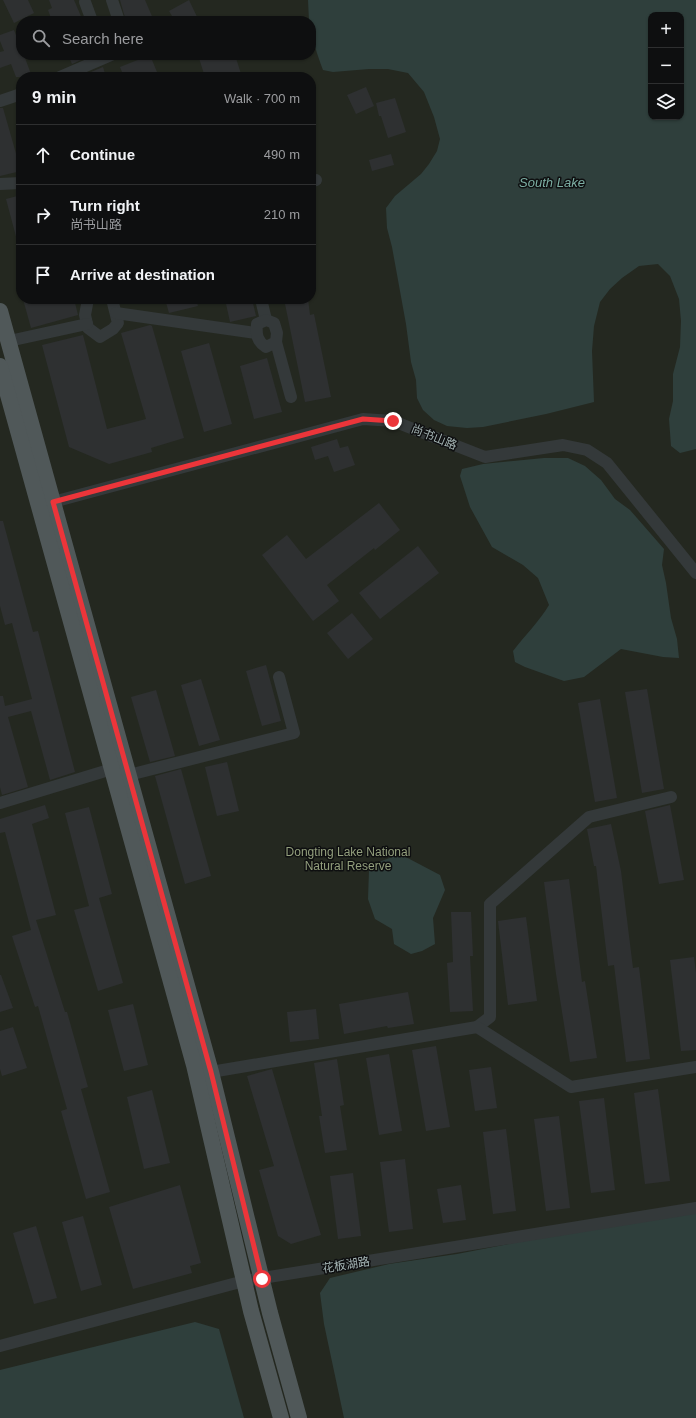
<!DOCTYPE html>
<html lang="en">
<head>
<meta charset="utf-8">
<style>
	:root { --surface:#0e0f10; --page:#171819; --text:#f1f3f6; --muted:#9b9c9f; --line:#2e2f30 }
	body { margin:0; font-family:Arial,"Noto Sans SC",sans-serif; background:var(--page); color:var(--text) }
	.controls { position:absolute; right:12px; top:12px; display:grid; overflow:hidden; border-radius:8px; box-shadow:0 1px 3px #0004 }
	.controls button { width:36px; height:36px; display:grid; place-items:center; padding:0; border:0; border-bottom:1px solid var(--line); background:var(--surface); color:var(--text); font:20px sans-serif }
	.stop { position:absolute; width:12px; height:12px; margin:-9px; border:3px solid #ec353a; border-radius:50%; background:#fff }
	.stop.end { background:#ec353a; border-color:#fff; box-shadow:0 1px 4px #0008 }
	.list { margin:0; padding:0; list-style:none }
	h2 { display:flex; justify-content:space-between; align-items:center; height:52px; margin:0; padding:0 16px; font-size:17px }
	h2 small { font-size:13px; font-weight:400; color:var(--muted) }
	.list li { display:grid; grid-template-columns:26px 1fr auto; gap:12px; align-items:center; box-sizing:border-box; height:60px; padding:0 16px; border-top:1px solid var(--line) }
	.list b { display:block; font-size:15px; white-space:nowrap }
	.list p { margin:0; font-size:13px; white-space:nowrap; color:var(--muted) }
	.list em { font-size:13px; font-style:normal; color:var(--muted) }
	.icon { flex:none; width:22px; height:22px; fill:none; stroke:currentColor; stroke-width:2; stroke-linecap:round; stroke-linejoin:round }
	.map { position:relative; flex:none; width:696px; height:1418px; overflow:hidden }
	.search { position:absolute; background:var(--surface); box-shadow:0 1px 3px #0004; left:16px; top:16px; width:300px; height:44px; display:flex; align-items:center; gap:10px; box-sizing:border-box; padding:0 14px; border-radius:16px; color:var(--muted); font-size:15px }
	.panel { position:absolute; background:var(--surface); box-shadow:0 1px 3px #0004; left:16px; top:72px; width:300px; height:232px; border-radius:16px }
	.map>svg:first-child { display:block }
	.green { fill:#242820; fill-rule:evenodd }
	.water { fill:#2f3f3c; fill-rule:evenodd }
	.building { fill:#2e3031 }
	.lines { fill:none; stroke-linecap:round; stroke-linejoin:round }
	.minor { stroke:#34393a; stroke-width:12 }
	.major { stroke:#505859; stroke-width:16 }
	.route { stroke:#ec353a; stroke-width:5 }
	.labels { text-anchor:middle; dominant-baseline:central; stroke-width:3; stroke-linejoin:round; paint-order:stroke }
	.street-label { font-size:12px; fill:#a5b5b5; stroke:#0e0f10 }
	.park-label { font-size:12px; fill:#939f7d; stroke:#0e0f10 }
	.water-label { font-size:13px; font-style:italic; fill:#7dafa4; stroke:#0e0f10 }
</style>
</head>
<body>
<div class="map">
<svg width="696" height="1418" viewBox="0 0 696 1418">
	<rect width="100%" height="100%" fill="#131415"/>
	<path class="green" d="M0,0H696V1418H0ZM651,15H681V117H651ZM21,21H311V55H21ZM21,77H311V299H21Z"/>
	<g class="water">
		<path d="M308,0H696V449L680,453L671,446L669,419L673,401V374L680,347L681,321L679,299L670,276L658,264L639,266L622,278L610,289L600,302L594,326L592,351L594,402L546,414L483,427L467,428L447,426L434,420L423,410L417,398L416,380L411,362L406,324L392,247L387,228L386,208L395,196L421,174L429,164L437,151L440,139L434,117L424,92L408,73L388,69H369L333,72L323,70C317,54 311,37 311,21H309ZM651,15H681V117H651Z"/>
		<path d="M544,458H568L585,466L601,480L615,499L630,510L664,549L662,565L666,583L671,618L677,639L679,658L663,657L621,649L584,677L564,681L525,667L515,662L513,651C525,635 539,622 549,605L538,578L523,565L492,547L470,507L460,476L462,469L483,464Z"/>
		<path d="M400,854L440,875L445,890L433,918L435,944L422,951L411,954L394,944L392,929L375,919L368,899L369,870L379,862Z"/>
		<path d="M696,1211V1418H344L324,1324L320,1293L330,1278L389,1264L457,1254L601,1226Z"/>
		<path d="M195,1322L219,1329L244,1418H0V1370Z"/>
	</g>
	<g class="building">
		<path d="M3,0H28L34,13L14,23Z"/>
		<path d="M49,0H74L83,21H52L48,10L52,8Z"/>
		<path d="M120,0H145L154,21H126Z"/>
		<path d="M189,0L199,21H175L169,11Z"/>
		<path d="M14,30L21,48V55H24L32,77H16L11,64L0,68V52L4,51L0,41V35Z"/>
		<path d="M68,55H92L72,64Z"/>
		<path d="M150,55L159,77H124L120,67Z"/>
		<path d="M198,55H235L242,77H205Z"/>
		<path d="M103,67L106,77H79Z"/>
		<path d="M366,87L374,106L356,114L347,95Z"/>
		<path d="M395,98L406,132L388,138L381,116H379L376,103Z"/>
		<path d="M0,108H3L21,171L0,176Z"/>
		<path d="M391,154L394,165L372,171L369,160Z"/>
		<path d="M21,195V243L18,244L6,199Z"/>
		<path d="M23,299H74L78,315L31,328Z"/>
		<path d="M165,299H196L198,306L169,313Z"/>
		<path d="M225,299H252L256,316L230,322Z"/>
		<path d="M284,299H308L310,315L314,314L331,397L305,402Z"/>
		<path d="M150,325L152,326L184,438L151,448L152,452L109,464L69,447L42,345L83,335L107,429L146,419L121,333Z"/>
		<path d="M209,343L232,424L204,432L181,351Z"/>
		<path d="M267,358L282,412L254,419L240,366Z"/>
		<path d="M337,439L340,448L348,446L355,465L334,472L328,456L315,460L311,447Z"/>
		<path d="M379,503L400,530L375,550L374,548L327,585L339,601L313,621L262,555L287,535L306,559Z"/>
		<path d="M0,521H3L33,632L38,631L75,772L50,780L31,711L8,717L28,787L2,795L0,787V696H3L5,706L32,699L12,623L5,625L0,606Z"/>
		<path d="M418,546L439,573L380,619L359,593Z"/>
		<path d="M352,613L373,639L348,659L327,633Z"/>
		<path d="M266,665L281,721L262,726L246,671Z"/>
		<path d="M201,679L220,740L199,746L181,685Z"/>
		<path d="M647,689L664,789L642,793L625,692Z"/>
		<path d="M156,690L175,756L150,762L131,697Z"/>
		<path d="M600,699L617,798L595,802L578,703Z"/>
		<path d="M227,762L239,811L217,816L205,767Z"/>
		<path d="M181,769L211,876L185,884L155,776Z"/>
		<path d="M45,805L49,818L32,824L56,915L36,920L65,1012H67L88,1087L81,1089L110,1192L86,1199L61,1111L67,1109L38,1006L35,1007L12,936L31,930L5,832L0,833V819Z"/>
		<path d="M670,805L684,880L659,884L645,811Z"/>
		<path d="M89,807L112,894L99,898L123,983L98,991L74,910L89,906L65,813Z"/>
		<path d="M611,824L621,871L633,968L639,967L650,1059L626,1062L614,965L608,966L596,866H594L587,829Z"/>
		<path d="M569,879L582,982L585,981L597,1058L570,1062L556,974L544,882Z"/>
		<path d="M451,912H471L473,956H470L473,1011L450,1012L447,963L453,962Z"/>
		<path d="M526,917L537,1001L508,1005L498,921Z"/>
		<path d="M694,957L696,973V1050L681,1051L670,960Z"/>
		<path d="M0,975H1L13,1008L0,1012Z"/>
		<path d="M408,992L414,1024L388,1028L387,1026L344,1034L339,1004Z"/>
		<path d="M133,1004L148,1065L124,1071L108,1010Z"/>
		<path d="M316,1009L319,1039L290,1042L287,1012Z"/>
		<path d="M13,1027L27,1068L2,1076L0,1069V1031Z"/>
		<path d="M436,1046L450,1127L426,1131L412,1050Z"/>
		<path d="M389,1054L402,1131L379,1135L366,1058Z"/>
		<path d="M337,1059L344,1105L340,1106L347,1150L325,1153L319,1116H322L314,1063Z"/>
		<path d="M491,1067L497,1108L475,1111L469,1070Z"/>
		<path d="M272,1069L321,1235L291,1244L278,1236L259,1170L274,1166L247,1076Z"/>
		<path d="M658,1089L670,1181L645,1184L634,1093Z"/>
		<path d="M152,1090L170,1163L144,1169L127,1097Z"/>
		<path d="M604,1098L615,1190L591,1193L579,1101Z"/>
		<path d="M559,1116L570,1208L546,1211L534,1119Z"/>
		<path d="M506,1129L516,1211L493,1214L483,1132Z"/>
		<path d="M405,1159L413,1229L389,1232L380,1162Z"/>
		<path d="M353,1173L361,1236L338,1239L330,1176Z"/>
		<path d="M180,1185L201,1263L190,1266L192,1273L133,1289L109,1207Z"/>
		<path d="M461,1185L466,1220L443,1223L437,1189Z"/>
		<path d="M83,1216L102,1285L81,1291L62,1222Z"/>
		<path d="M36,1226L57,1298L34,1304L13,1233Z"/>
	</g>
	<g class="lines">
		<g class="minor">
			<path d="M112,0L119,21"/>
			<path d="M85,2L92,21"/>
			<path d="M60,77L111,55"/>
			<path d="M0,101L21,94"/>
			<path d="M311,181L316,180"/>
			<path d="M0,184L21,183"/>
			<path d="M88,299L85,315L88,328L100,337L113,329L118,323L112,299"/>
			<path d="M261,299L266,320"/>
			<path d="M116,313L256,333"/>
			<path d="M9,341L87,324"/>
			<path d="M276,342L277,333L274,323L266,320L257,324C256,335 257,341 266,347L276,342L291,397"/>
			<path d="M53,502L363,419L393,421L485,457L563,445L587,450L607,463L696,573"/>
			<path d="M129,775L294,733L279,677"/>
			<path d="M0,803L112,769"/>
			<path d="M477,1027L490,1017V904L589,817L671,797"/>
			<path d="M211,1072L477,1027L571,1087L696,1067"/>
			<path d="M0,1346L244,1281L696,1208"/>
		</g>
		<g class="major">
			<path d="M0,311L211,1072L270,1313L299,1418"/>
			<path d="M0,366L194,1065L251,1311L281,1418"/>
		</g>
	</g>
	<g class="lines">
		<path class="route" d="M262,1279L211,1072L53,502L363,419L393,421"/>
	</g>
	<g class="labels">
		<g class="street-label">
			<text transform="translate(434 437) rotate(22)">尚书山路</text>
			<text transform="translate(346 1265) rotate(-9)">花板湖路</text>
		</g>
		<g class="park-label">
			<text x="348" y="852">Dongting Lake National<tspan x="348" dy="14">Natural Reserve</tspan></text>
		</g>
		<g class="water-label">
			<text x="552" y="182">South Lake</text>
		</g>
	</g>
</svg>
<div class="controls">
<button>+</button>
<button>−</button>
<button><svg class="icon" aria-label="layers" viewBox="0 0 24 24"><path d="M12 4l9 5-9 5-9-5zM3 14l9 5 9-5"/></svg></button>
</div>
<div class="stop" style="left:262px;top:1279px"></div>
<div class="stop end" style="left:393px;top:421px"></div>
<div class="search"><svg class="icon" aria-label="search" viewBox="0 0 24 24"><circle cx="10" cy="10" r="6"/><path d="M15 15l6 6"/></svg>Search here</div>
<section class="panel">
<h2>9 min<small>Walk · 700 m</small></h2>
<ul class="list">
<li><svg class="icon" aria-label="ahead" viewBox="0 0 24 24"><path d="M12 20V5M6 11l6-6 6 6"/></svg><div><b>Continue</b></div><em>490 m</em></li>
<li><svg class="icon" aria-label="right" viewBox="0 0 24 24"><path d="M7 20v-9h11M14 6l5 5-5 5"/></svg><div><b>Turn right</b><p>尚书山路</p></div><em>210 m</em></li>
<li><svg class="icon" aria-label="arrive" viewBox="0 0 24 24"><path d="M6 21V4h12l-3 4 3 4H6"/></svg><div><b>Arrive at destination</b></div></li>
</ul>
</section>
</div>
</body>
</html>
